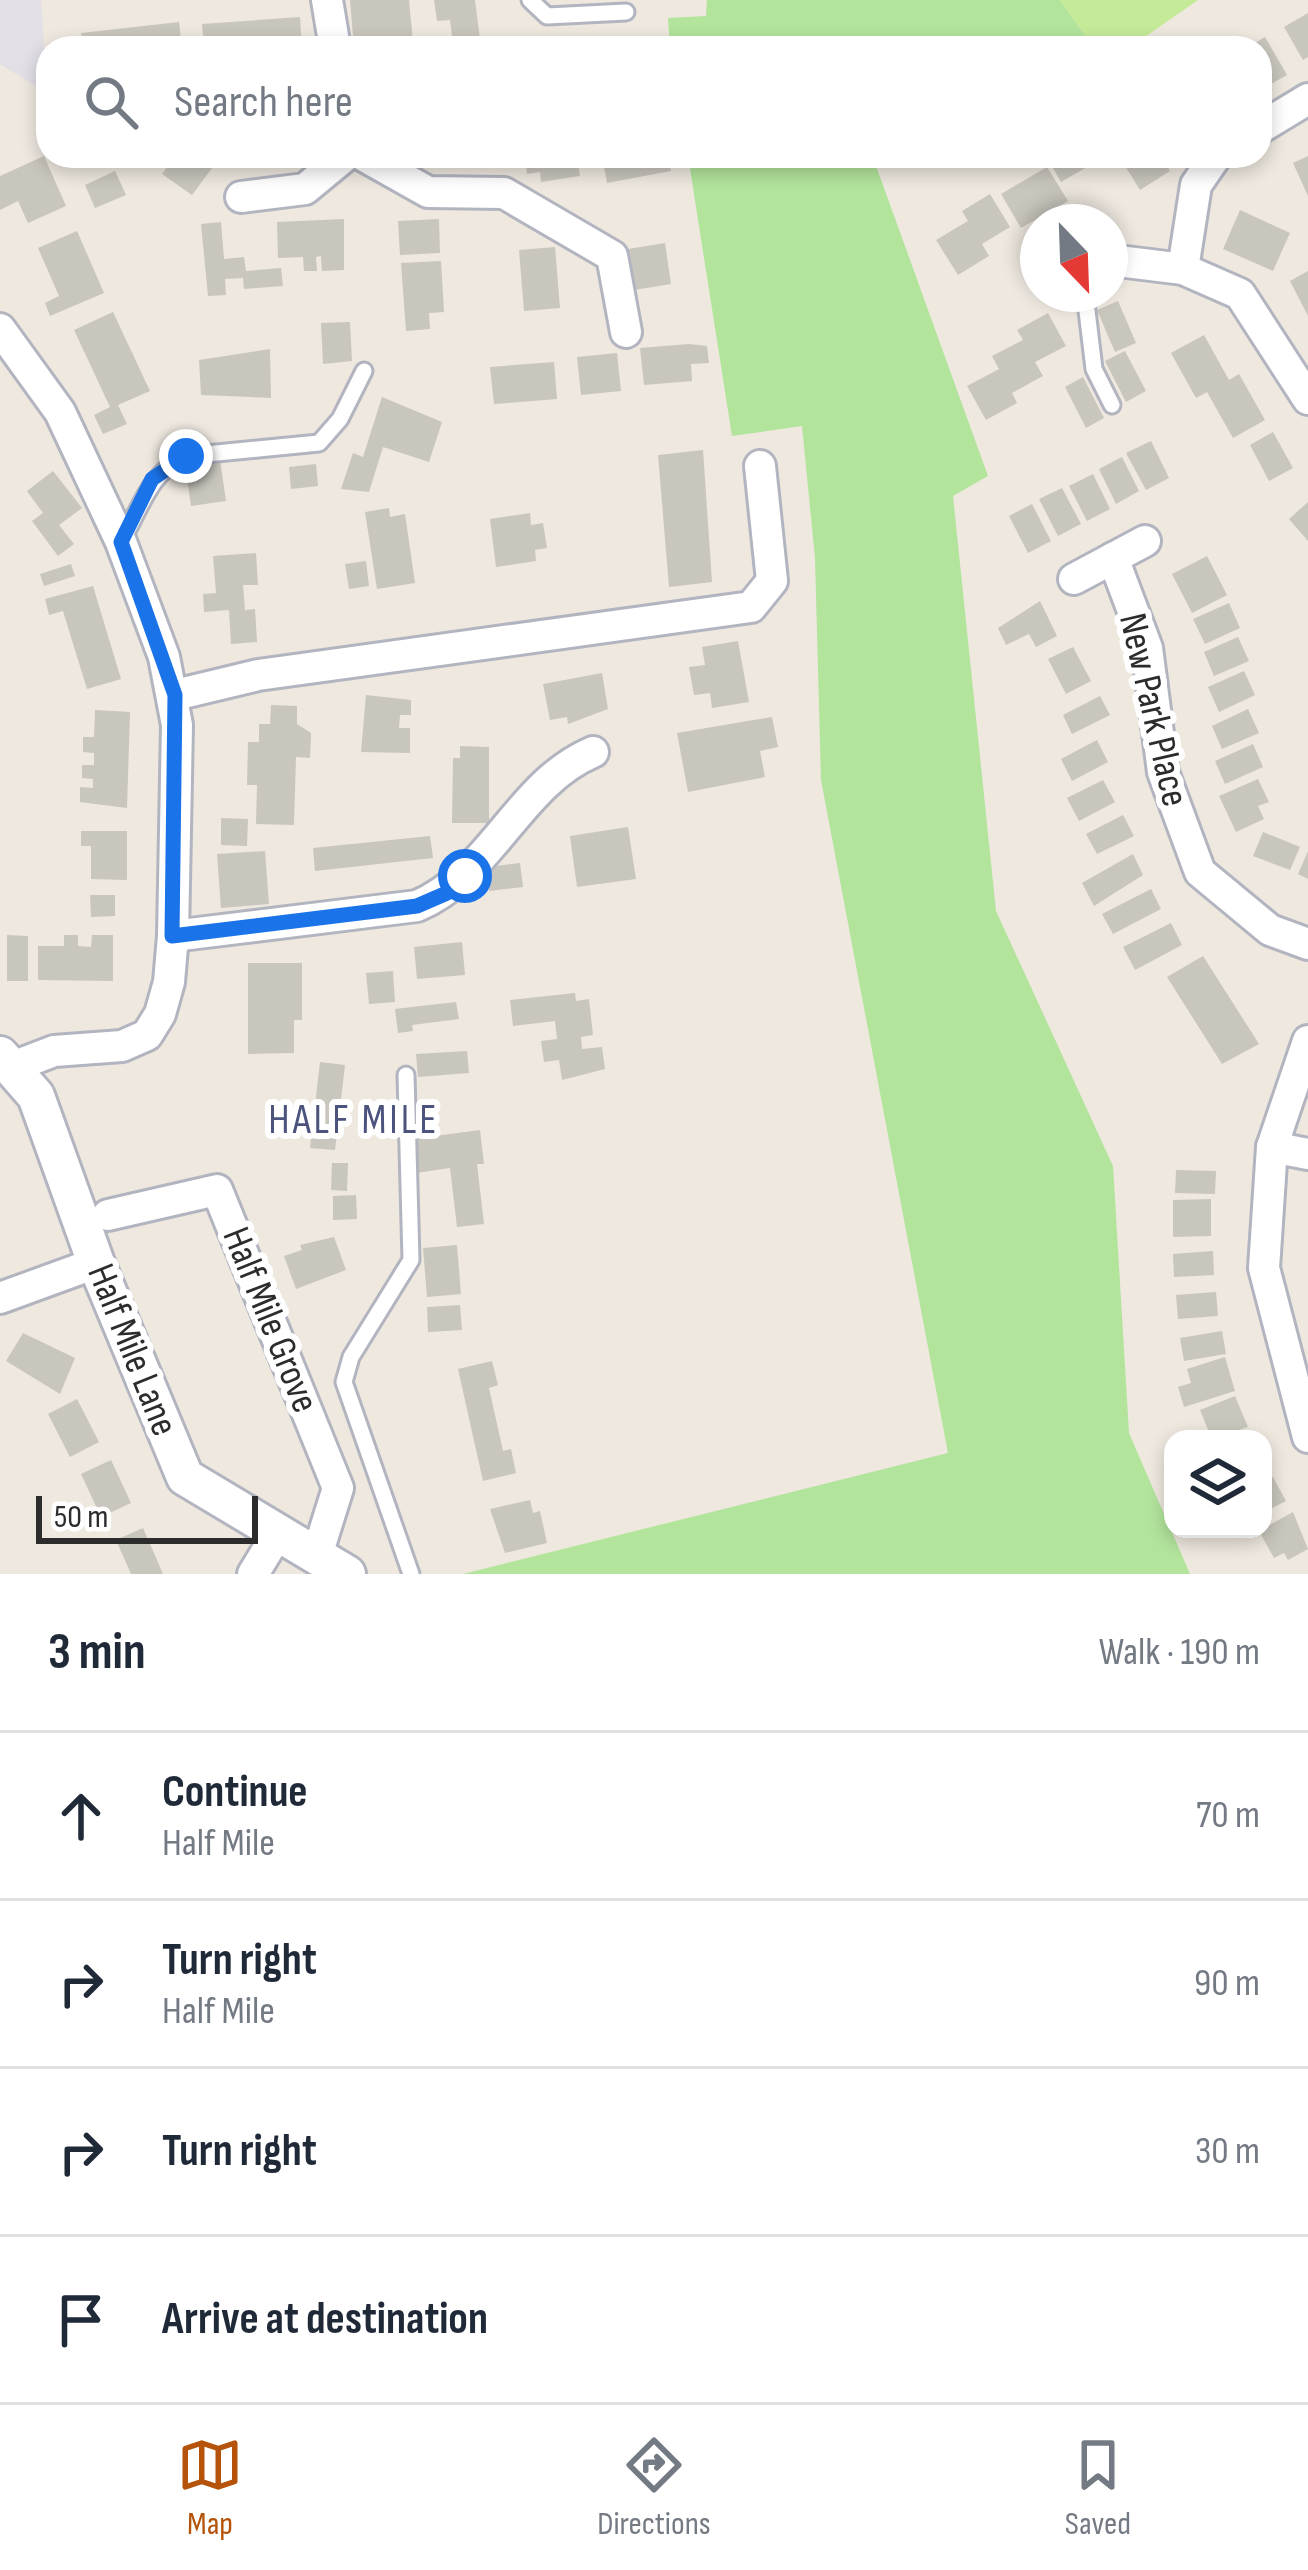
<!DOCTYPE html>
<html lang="en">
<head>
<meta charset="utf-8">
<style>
	:root { --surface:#fff; --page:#f2f2f3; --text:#1f2937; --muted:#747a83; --line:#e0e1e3; --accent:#b45309 }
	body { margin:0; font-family:"Sofia Sans Condensed",sans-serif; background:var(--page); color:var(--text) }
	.controls { position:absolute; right:36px; bottom:36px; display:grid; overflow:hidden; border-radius:24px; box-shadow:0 6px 18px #0003 }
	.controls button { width:108px; height:108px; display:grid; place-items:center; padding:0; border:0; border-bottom:3px solid var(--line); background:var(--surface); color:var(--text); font:60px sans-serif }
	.compass { position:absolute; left:1020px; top:204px; width:108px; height:108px; border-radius:50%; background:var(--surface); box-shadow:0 6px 18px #0003; rotate:157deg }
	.scale { position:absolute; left:36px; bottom:30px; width:222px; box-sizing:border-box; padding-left:12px; border:6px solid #2c2c2c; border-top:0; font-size:33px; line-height:42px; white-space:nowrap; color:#2c2c2c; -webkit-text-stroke:9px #fff; paint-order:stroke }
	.stop { position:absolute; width:36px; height:36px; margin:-27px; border:9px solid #1a73e8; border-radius:50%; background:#fff }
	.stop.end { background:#1a73e8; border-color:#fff; box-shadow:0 3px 12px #0008 }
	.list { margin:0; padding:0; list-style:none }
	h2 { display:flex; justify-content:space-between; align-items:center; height:156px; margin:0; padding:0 48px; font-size:51px }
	h2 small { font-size:39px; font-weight:400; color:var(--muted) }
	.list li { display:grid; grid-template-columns:78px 1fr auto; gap:36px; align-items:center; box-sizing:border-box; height:168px; padding:0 48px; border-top:3px solid var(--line) }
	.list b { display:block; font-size:45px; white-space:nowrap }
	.list p { margin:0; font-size:39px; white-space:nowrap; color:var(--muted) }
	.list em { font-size:39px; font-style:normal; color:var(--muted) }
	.icon { flex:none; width:66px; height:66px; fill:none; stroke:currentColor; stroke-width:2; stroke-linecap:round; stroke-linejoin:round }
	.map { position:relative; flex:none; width:1308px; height:1574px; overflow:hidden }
	.search { position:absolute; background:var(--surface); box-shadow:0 6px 18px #0003; left:36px; right:36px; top:36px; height:132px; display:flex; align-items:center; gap:30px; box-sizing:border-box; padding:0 42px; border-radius:36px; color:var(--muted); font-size:45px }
	.sheet { height:828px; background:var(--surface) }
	nav { display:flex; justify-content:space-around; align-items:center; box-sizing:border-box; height:168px; border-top:3px solid var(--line); background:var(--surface); font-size:33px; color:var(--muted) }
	nav a { display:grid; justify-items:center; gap:6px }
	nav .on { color:var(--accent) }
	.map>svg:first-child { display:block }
	.industrial { fill:#e2dfe7 }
	.green { fill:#b2e49c }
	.pitch { fill:#c5eb98 }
	.building { fill:#c9c6bd }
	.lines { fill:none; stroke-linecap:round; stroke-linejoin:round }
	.service-casing { stroke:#b2b5c0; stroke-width:21 }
	.minor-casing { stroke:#b2b5c0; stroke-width:36 }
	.tertiary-casing { stroke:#b2b5c0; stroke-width:42 }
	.service { stroke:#fff; stroke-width:15 }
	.minor { stroke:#fff; stroke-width:30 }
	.tertiary { stroke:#fff; stroke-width:36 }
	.route { stroke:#1a73e8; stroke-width:15 }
	.labels { text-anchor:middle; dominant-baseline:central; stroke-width:12; stroke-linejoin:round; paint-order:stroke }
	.street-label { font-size:39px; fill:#2c2c2c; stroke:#fff }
	.neighbourhood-label { font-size:42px; letter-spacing:3px; fill:#4c547e; stroke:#fff }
</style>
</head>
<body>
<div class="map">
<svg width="1308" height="1574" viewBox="0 0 1308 1574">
	<rect width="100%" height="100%" fill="#eee8df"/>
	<path class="industrial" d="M0,0H41L47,93L0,64Z"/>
	<g class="green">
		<path d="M707,0H1060L1094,48H670L668,18L706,16Z"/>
		<path d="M688,156H884L875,163L988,476L953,496L996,911L1113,1166L1129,1433L1190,1574H463L948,1453L821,780L815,558L802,426L732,436Z"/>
	</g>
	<path class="pitch" d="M1060,0H1198L1129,48H1094Z"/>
	<g class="building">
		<path d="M350,0H409L413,42L354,48Z"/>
		<path d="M434,0H475L480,39L453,43L450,20L437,21Z"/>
		<path d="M1308,13V57L1303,60L1284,27Z"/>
		<path d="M300,17L302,48H204L202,24Z"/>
		<path d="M179,22L182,48H83L81,33Z"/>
		<path d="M1265,37L1287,75L1260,90V48H1246Z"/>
		<path d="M44,156L66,206L28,223L18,201L0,210V176Z"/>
		<path d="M203,156L215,164L192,195L162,174L175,156Z"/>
		<path d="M269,156H313V159L270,164Z"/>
		<path d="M429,156H465V165L429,166Z"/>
		<path d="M525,156H577L580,176L541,182L540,172L527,174Z"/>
		<path d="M602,156H668L671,171L607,183Z"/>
		<path d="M1058,156H1106L1061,182L1049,161Z"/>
		<path d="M1119,156H1161L1170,171L1140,190Z"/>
		<path d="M1308,156V196L1293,163Z"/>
		<path d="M1047,167L1068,201L1021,228L1001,194Z"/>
		<path d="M115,171L126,195L95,208L85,185Z"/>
		<path d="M990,194L1010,227L982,244L989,256L958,275L936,240L968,221L962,211Z"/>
		<path d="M1240,210L1290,233L1273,271L1223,249Z"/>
		<path d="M344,219V270L322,271L321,256L316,257L317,271H304L303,257L278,258L277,222Z"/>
		<path d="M439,219L440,253L400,255L398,221Z"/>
		<path d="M221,222L224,259L244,257L246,271L281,268L283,286L244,289L243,278L225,279L226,295L208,296L201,224Z"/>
		<path d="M77,231L104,293L50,316L45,303L59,296L38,248Z"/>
		<path d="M665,243L671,284L634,290L628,249Z"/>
		<path d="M555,247L560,308L524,311L519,250Z"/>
		<path d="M441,261L444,312L429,313L430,329L406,331L401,263Z"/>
		<path d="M1308,271V316L1290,281Z"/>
		<path d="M1118,301L1136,343L1115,352L1097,310Z"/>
		<path d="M113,312L150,391L118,405L127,424L103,434L94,415L110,407L74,330Z"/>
		<path d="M1048,313L1066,346L1035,362L1043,376L1012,393L1017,403L986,420L967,386L999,369L992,356L1023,340L1017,330Z"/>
		<path d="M350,322L352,361L323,364L321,323Z"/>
		<path d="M1204,335L1229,380L1239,374L1265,420L1233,438L1207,392L1196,398L1171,353Z"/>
		<path d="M689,344L707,346L709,363L691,364L692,381L644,385L640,348Z"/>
		<path d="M270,349L271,398L201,395L199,360Z"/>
		<path d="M1125,351L1146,391L1126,402L1105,361Z"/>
		<path d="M617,353L621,391L581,395L577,357Z"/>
		<path d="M554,362L557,399L494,404L490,367Z"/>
		<path d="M1083,377L1104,418L1086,428L1065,387Z"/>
		<path d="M382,397L442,422L429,462L383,447L369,492L341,489L353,453L363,457Z"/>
		<path d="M1273,432L1293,468L1269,481L1250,445Z"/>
		<path d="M1151,441L1169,478L1146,490L1126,453Z"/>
		<path d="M703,450L712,582L669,587L658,455Z"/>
		<path d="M1122,457L1139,491L1116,504L1099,469Z"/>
		<path d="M220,460L226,501L191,506L185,465Z"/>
		<path d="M316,464L318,486L291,489L289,467Z"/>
		<path d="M53,471L82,508L59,525L74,544L58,556L32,521L43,513L27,491Z"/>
		<path d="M1093,474L1110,509L1087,521L1069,486Z"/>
		<path d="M1062,488L1081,524L1058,536L1039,499Z"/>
		<path d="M1308,502V541L1289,519Z"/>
		<path d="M1032,504L1051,541L1028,553L1009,516Z"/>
		<path d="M389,508L390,517L405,514L415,583L377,589L365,512Z"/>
		<path d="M530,513L531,525L543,523L547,548L535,550L536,561L496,567L490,519Z"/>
		<path d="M256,553L258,585H243L245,610L255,609L257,642L231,644L229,610L204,612L203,594L216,593L213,556Z"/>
		<path d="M1207,556L1227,595L1192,613L1172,574Z"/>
		<path d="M366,561L369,586L349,589L345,564Z"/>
		<path d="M71,564L75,576L44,586L40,574Z"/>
		<path d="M93,586L121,679L87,689L63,611L49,615L45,599Z"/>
		<path d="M1040,601L1057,636L1036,647L1029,634L1006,645L998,628Z"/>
		<path d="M1229,603L1240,628L1205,644L1193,619Z"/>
		<path d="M1238,637L1249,661L1214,676L1204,652Z"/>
		<path d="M738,641L749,702L712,708L710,693L694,695L689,667L705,665L702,647Z"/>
		<path d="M1073,647L1091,681L1066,694L1048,659Z"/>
		<path d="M1244,671L1255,695L1219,712L1208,687Z"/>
		<path d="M602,673L608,709L568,724L567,717L550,720L543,684Z"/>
		<path d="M366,695L411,700V715H400L399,728H410V753L361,752Z"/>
		<path d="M1100,696L1110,715L1072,734L1063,715Z"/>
		<path d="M271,705L297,706V724L311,733L310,758L296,757L294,825L256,824L257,785H247L248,742H259V724H270Z"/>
		<path d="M1248,709L1259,733L1222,749L1212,726Z"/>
		<path d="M95,710L130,712L127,808L80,802V787L93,788V779L82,778V765H94V753L83,752V737H94Z"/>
		<path d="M772,717L778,747L760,751L765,777L688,792L677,733Z"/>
		<path d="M1097,740L1108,762L1072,781L1061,759Z"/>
		<path d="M1253,744L1263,767L1225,784L1215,761Z"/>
		<path d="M460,746L489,747V823H452L453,758H460Z"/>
		<path d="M1258,779L1269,802L1258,806L1264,819L1236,832L1219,796Z"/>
		<path d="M1103,780L1115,802L1079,821L1067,798Z"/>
		<path d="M1123,815L1134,836L1097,854L1086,834Z"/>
		<path d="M221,818L248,819L247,846L221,845Z"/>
		<path d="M628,827L636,879L577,887L570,836Z"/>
		<path d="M81,831H127V880L91,879V846H81Z"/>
		<path d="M1263,832L1300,847L1290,870L1253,856Z"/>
		<path d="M430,836L433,858L315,871L313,848Z"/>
		<path d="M265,851L269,904L221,908L217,854Z"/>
		<path d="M1308,851V879L1298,874Z"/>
		<path d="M1133,854L1143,875L1094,906L1082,883Z"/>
		<path d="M520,863L523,887L489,891L486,867Z"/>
		<path d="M1151,889L1161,909L1113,934L1102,914Z"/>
		<path d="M90,895H115V916L91,917Z"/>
		<path d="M1171,923L1182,945L1135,970L1123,947Z"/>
		<path d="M7,935L28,936V981H7Z"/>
		<path d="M64,935H78V946L91,947L92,935H113V981L38,980V946H64Z"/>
		<path d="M462,942L465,975L417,979L414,947Z"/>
		<path d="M1203,956L1259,1044L1222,1064L1167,977Z"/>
		<path d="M248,963H302V1020H294V1053L248,1054Z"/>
		<path d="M393,971L395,1002L369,1004L366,973Z"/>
		<path d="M575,993L576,1001L589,999L593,1035L581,1037L582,1049L602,1047L605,1069L562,1080L559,1060L544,1062L541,1041L557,1039L555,1021L513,1026L510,1000Z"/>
		<path d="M456,1002L459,1019L412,1025L413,1031L398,1033L395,1009Z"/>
		<path d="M467,1051L469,1073L418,1077L416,1054Z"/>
		<path d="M320,1062L345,1065L335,1150L310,1148Z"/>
		<path d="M480,1130L484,1164H477L484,1224L457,1227L450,1168L416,1173L412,1139Z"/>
		<path d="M332,1163H348L347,1191L331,1190Z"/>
		<path d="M1176,1170L1216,1171L1215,1194L1175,1193Z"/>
		<path d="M356,1195L357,1219L333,1220V1196Z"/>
		<path d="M1211,1199V1236L1173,1237V1200Z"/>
		<path d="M334,1237L346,1270L296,1289L284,1256L302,1250L300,1245Z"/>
		<path d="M457,1245L461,1294L427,1297L423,1248Z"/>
		<path d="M1213,1251L1214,1275L1174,1277L1173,1254Z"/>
		<path d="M1216,1292L1218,1316L1178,1319L1176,1295Z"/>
		<path d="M460,1305L462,1330L428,1332L427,1307Z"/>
		<path d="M1222,1331L1226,1354L1184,1361L1180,1338Z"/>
		<path d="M23,1333L75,1358L60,1394L6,1361Z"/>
		<path d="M1225,1357L1235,1391L1184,1407L1178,1387L1191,1383L1187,1369Z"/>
		<path d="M492,1361L498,1385L489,1388L503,1451L511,1449L516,1473L483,1481L458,1369Z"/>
		<path d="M1235,1396L1248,1427L1212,1439L1200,1410Z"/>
		<path d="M77,1399L99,1442L70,1457L48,1414Z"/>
		<path d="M111,1460L131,1503L101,1517L81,1474Z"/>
		<path d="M1273,1477L1286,1501L1263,1513V1483Z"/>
		<path d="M530,1500L533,1513L540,1511L547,1543L505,1553L490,1509Z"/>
		<path d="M1293,1512L1308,1549L1288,1560L1284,1553L1274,1558L1259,1531Z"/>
		<path d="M143,1528L154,1553L163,1574H131L127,1565L116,1540Z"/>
	</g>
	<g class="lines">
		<defs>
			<g id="service">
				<path d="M530,0L547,16L626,12"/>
				<path d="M1085,294L1094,369L1112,405"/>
				<path d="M122,540C142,506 149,473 186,456L319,443L340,419L364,371"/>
				<path d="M406,1075L411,1260L351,1357L344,1382L411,1574"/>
			</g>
			<g id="minor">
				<path d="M327,0L335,48"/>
				<path d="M1260,128L1308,99"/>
				<path d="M364,156L428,192L504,193L612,256L626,332"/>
				<path d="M241,197L305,189L345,156"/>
				<path d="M1110,260L1183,269L1240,294L1308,399"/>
				<path d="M1183,269L1196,185L1216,156"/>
				<path d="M0,329L60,412L121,542L164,657L177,725L173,936L169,982L160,1014L147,1035L122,1046L54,1051L15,1066"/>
				<path d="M1113,558L1147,648L1163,772L1200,872L1270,930L1308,944"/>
				<path d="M1074,579L1145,541"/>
				<path d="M175,695L258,675L751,607L772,581L760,466"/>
				<path d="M173,936L417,906C492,874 519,783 593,752"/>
				<path d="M1308,1041L1272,1147L1264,1268L1308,1437"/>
				<path d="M1272,1147L1308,1154"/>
				<path d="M108,1215L217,1190L338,1488L317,1555"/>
				<path d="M0,1298L96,1263"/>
				<path d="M253,1574L278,1533"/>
			</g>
			<path id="tertiary" d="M0,1055L36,1096L96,1263L185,1477L347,1574"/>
		</defs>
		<use href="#service" class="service-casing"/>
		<use href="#minor" class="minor-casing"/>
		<use href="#tertiary" class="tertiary-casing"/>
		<use href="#service" class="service"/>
		<use href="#minor" class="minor"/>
		<use href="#tertiary" class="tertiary"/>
	</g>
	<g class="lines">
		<path class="route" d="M186,456L152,479L121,542L175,695L172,936L417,906L447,893L465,876"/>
	</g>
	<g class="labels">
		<g class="street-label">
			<text transform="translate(1153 710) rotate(77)">New Park Place</text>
			<text transform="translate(270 1320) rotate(68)">Half Mile Grove</text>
			<text transform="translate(132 1350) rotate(68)">Half Mile Lane</text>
		</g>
		<g class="neighbourhood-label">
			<text x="354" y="1120">HALF MILE</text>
		</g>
	</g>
</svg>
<div class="controls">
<button><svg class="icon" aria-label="layers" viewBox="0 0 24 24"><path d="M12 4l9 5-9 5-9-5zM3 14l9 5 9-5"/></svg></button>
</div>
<svg class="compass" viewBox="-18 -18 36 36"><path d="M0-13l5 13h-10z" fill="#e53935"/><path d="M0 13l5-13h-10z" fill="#747a83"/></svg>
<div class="scale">50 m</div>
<div class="stop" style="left:465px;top:876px"></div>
<div class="stop end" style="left:186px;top:456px"></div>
<div class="search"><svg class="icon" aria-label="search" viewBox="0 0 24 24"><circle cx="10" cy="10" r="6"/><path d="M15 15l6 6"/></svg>Search here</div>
</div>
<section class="sheet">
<h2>3 min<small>Walk · 190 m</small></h2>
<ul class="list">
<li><svg class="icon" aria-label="ahead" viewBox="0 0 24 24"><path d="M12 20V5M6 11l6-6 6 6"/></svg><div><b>Continue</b><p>Half Mile</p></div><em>70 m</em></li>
<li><svg class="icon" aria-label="right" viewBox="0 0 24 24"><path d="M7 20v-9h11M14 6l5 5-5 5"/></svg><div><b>Turn right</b><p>Half Mile</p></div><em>90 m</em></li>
<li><svg class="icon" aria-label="right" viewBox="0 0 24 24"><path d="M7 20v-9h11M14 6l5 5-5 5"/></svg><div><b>Turn right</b></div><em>30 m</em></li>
<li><svg class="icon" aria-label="arrive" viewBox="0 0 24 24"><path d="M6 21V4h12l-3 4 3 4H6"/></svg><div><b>Arrive at destination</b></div></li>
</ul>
</section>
<nav>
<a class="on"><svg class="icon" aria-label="map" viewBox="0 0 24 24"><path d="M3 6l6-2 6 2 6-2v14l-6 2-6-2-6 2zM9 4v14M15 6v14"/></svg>Map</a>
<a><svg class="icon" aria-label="directions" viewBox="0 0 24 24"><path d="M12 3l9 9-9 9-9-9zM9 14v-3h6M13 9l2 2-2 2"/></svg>Directions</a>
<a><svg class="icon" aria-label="saved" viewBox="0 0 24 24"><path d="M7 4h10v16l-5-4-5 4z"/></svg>Saved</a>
</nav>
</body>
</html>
